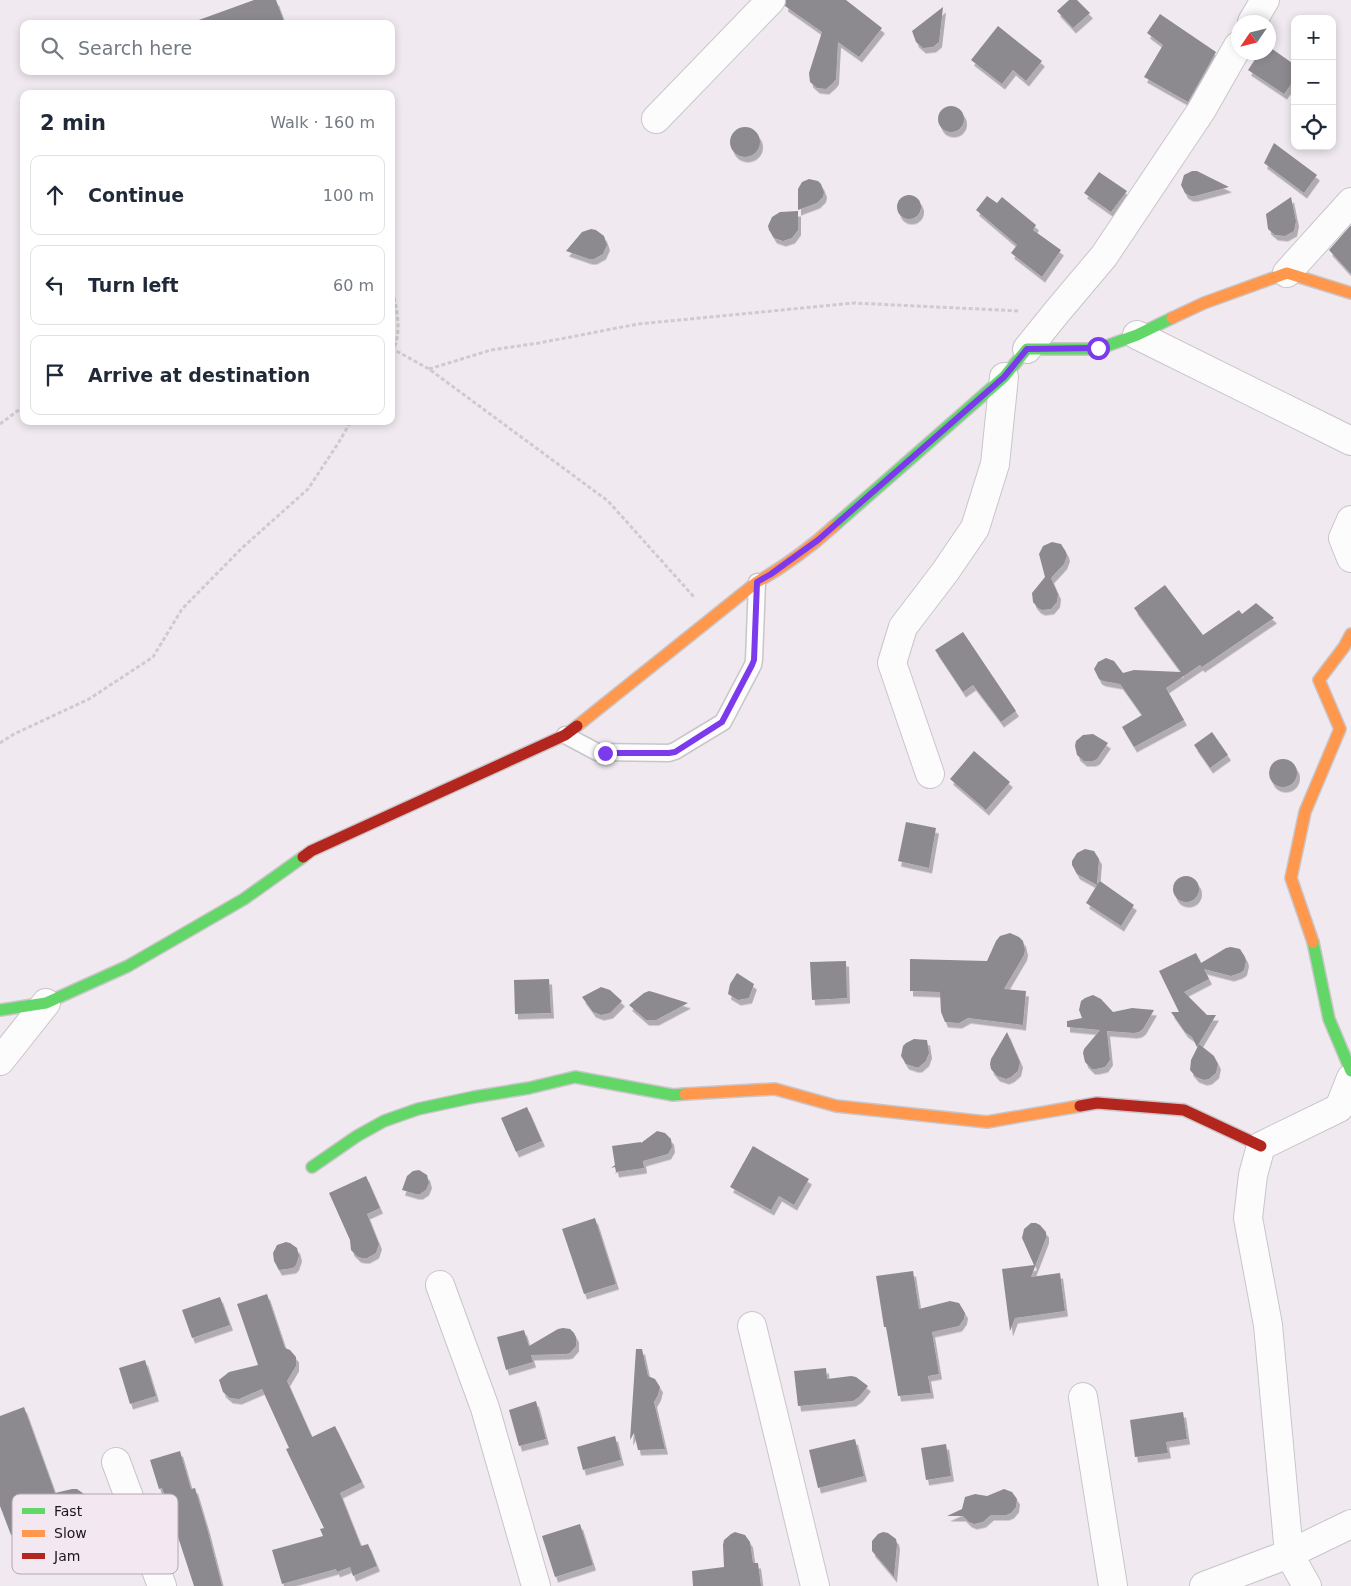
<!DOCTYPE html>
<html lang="en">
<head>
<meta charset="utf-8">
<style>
	:root { --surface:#fff; --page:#f6f6f7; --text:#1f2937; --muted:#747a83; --line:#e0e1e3 }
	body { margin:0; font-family:"DejaVu Sans",sans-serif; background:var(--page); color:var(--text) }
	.controls { position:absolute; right:15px; top:15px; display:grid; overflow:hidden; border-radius:10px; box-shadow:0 2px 8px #0003 }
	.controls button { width:45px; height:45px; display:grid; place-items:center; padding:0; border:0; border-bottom:1px solid var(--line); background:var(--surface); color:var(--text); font:25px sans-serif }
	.compass { position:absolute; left:1231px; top:15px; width:45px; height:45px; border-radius:50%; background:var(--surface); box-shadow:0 2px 8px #0003; rotate:235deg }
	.stop { position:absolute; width:15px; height:15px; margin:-11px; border:4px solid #7c3aed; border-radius:50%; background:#fff }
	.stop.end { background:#7c3aed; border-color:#fff; box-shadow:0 1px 5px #0008 }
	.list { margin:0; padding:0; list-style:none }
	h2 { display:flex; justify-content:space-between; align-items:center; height:65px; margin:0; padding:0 20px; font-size:21px }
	h2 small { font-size:16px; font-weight:400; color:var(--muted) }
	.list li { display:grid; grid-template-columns:32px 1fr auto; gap:15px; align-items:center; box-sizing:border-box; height:80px; margin:0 10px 10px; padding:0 10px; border:1px solid var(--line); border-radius:10px }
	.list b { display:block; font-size:19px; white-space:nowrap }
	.list em { font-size:16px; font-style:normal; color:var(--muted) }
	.icon { flex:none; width:28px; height:28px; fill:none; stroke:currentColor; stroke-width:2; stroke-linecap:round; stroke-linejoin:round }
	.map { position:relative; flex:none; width:1351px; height:1586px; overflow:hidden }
	.search { position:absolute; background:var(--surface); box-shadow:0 2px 8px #0003; left:20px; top:20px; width:375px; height:55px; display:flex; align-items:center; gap:12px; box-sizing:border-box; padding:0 18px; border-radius:10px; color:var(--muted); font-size:19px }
	.panel { position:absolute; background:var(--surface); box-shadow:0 2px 8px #0003; left:20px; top:90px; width:375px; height:335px; border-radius:10px }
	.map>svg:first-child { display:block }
	.building { fill:#8d8a8f; filter:url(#shadow) }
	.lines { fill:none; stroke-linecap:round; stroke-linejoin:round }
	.lane-casing { stroke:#c9c5c9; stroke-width:19 }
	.street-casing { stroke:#c9c5c9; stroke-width:30 }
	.fast-casing { stroke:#c9c5c9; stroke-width:14 }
	.slow-casing { stroke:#c9c5c9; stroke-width:14 }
	.jam-casing { stroke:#c9c5c9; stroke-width:14 }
	.path { stroke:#cecbce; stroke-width:3; stroke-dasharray:4 2.5; stroke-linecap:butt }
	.lane { stroke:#fdfcfd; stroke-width:16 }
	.street { stroke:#fdfcfd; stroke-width:28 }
	.fast { stroke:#63d668; stroke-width:11 }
	.slow { stroke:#ff974d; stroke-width:11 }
	.jam { stroke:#b3261e; stroke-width:11 }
	.route { stroke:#7c3aed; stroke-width:6 }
	.key { fill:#f3e7f2; stroke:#b2a8b1; stroke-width:1 }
	.key-label { font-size:14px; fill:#1a161a }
</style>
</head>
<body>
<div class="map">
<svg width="1351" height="1586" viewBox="0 0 1351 1586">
	<defs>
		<filter id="shadow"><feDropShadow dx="3" dy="5.5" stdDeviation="0" flood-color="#0004"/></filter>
	</defs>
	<rect width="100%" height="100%" fill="#f0eaf0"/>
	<g class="building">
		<path d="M254,0H276L285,24H197L196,21Z"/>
		<path d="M786,0H846L882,28L859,57L838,42L836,79L833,83L826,89L817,88L810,82L809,73L822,32L785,6Z"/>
		<path d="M1069,0H1077L1090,13L1073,28L1057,11Z"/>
		<path d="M943,7L939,42L933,47L923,48L916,42L912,31Z"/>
		<path d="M1160,14L1216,52L1188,102L1144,77L1163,45L1147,33Z"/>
		<path d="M998,26L1042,61L1026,81L1013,70L1002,84L971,60Z"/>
		<path d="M1268,46L1295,65V79L1284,94L1248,70L1260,52H1268Z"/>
		<circle cx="951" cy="119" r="13"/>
		<circle cx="745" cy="142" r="15"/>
		<path d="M1274,143L1317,175L1304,193L1264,163Z"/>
		<path d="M1192,171H1197L1229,187L1195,196H1190L1185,193L1181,185L1184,175Z"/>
		<path d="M1099,172L1127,191L1111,212L1084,193Z"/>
		<path d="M809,179L818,181L821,184L824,192L823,197L817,203L798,210V189L802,182Z"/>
		<circle cx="909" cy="207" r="12"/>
		<path d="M987,196L997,203L1002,197L1036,225L1033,230L1061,250L1042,277L1011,253L1017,245L976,210Z"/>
		<path d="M1291,197L1296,221L1294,231L1285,236L1275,235L1268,229L1266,214Z"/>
		<path d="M798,211V230L792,238L783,241L774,238L769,230L768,226L772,217L780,212Z"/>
		<path d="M1351,225V274L1329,250Z"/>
		<path d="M591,229L596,230L604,236L607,245L603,254L594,259H589L566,251L582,232Z"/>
		<path d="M1052,542L1061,544L1066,552L1067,556L1064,564L1051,578L1058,594L1057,602L1051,609L1042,610L1038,608L1033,602L1032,593L1045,577L1039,554L1043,546Z"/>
		<path d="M1165,585L1203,635L1239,610L1242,614L1256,603L1274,618L1202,667L1200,665L1166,688L1184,720L1134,747L1122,727L1142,715L1120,684L1103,681L1099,679L1094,669L1098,662L1106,658L1114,661L1123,673L1134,670L1181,672L1134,608Z"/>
		<path d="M963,632L1016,711L1001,722L973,685L963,692L935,650Z"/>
		<path d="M1212,732L1228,755L1210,768L1194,745Z"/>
		<path d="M1093,734L1108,743L1097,759L1093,761H1084L1077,755L1075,746L1076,741L1083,735Z"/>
		<path d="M974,751L1010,782L986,810L950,779Z"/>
		<circle cx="1283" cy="773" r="14"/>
		<path d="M906,822L936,828L929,868L898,861Z"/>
		<path d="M1085,849L1094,851L1099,859L1097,884L1100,881L1134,905L1121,926L1086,903L1097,885L1077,874L1072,865V861L1077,853Z"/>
		<circle cx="1186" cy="889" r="13"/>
		<path d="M1010,933L1019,937L1023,941L1025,950L1024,955L1004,989L1026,991L1023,1025L968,1018L959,1023L945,1022L941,1012L940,992L910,991V959L987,961L996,941L1000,936Z"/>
		<path d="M1231,947L1240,949L1245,957L1246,961L1244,970L1240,973L1231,976L1204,969L1209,979L1184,992L1207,1015H1216L1197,1047L1192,1037L1185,1032L1171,1012H1179L1159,971L1196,953L1201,963L1226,948Z"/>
		<path d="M846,961L847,998L812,1000L810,962Z"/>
		<path d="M737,973L754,984L749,998L738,1000L728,994L730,984Z"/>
		<path d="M549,979L551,1013L515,1014L514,980Z"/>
		<path d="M601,987L610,990L622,1001L610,1013L601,1015L593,1012L582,997Z"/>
		<path d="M649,991L653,992L688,1003L656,1020H646L629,1005L644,993Z"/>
		<path d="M1093,995L1101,999L1113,1012L1132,1008L1154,1010L1143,1029L1139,1032L1134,1033L1107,1031L1110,1060L1105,1067L1096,1069H1092L1085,1062L1083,1053L1084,1049L1100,1030L1067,1027V1021L1082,1018L1079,1010L1081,1001L1085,998Z"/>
		<path d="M1007,1032L1020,1062L1018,1071L1011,1077L1006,1079L997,1076L991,1069L990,1064L991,1059Z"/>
		<path d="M914,1039L927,1040L929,1053L926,1061L919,1067H915L906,1064L901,1056L903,1046L906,1043Z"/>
		<path d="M1199,1044L1214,1056L1218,1064L1216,1073L1209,1079L1204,1080L1196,1077L1190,1070L1191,1060Z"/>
		<path d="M527,1107L542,1141L516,1152L501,1118Z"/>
		<path d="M657,1131L665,1133L671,1139L672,1147L668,1154L643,1161L644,1168L616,1172L615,1167L611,1168L615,1165L612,1146L641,1142V1143Z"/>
		<path d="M753,1146L809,1179L794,1205L779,1196L771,1210L730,1187Z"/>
		<path d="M419,1170L427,1175L429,1183L426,1190L420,1194H416L402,1190L407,1176L413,1171Z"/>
		<path d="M366,1176L380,1208L367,1214L379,1244L376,1253L367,1258H362L358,1257L351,1250L350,1240L329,1193Z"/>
		<path d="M595,1218L616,1284L584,1294L562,1229Z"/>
		<path d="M1031,1223H1036L1040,1225L1046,1232V1238L1031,1277L1060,1273L1065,1311L1015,1318L1010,1331L1002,1269L1034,1265L1022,1238L1024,1229Z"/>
		<path d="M286,1242L290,1243L297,1248L299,1256L296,1265L293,1268L279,1270L274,1261L273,1253L277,1245Z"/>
		<path d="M913,1271L919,1309L950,1301L959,1303L965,1313L964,1319L959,1326L932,1332L939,1374L928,1376L931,1393L898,1396L886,1327H884L876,1276Z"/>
		<path d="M267,1294L285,1348L290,1350L296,1357V1366L287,1381L312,1437L335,1426L362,1482L340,1493L361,1546L368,1544L377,1566L353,1576L350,1567L337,1572L336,1569L282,1584L272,1550L323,1536L320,1529L324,1528L286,1449L289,1448L262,1389L239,1399L230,1398L223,1392L219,1380L229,1372L258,1365L237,1304Z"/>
		<path d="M220,1297L230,1325L192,1338L182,1310Z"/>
		<path d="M563,1328L570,1329L574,1333L576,1337V1346L570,1353L566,1354L531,1355L533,1362L506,1370L497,1337L524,1330L529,1346L558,1329Z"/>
		<path d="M636,1349H642L648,1376L655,1379L660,1387L658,1395L654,1402L665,1449L638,1450L634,1433L630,1440Z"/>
		<path d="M145,1360L156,1396L130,1404L119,1368Z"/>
		<path d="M826,1368L827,1379L851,1376L856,1377L868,1386L859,1397L853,1401L798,1406L794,1371Z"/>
		<path d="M536,1401L546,1439L519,1446L509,1410Z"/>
		<path d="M24,1407L55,1493L72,1489H77L84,1494L87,1503L85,1511L75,1520L84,1554L44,1565L33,1527L11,1535L0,1506V1416Z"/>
		<path d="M1183,1412L1187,1439L1166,1442L1168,1453L1135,1457L1130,1420Z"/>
		<path d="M615,1436L621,1460L583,1470L577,1447Z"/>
		<path d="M855,1439L864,1476L818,1488L809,1450Z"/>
		<path d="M946,1444L951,1476L926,1480L921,1448Z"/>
		<path d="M180,1451L191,1489L195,1488L207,1528L222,1586H194L162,1488L159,1489L150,1460Z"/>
		<path d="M1004,1489L1012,1492L1017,1499L1016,1507L1011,1513L1006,1515H991L983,1522L974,1524L969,1522L963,1516H947L962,1509L965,1497L975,1494L987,1496Z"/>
		<path d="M580,1524L593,1565L555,1577L542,1536Z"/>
		<path d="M735,1532L745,1535L750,1542L753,1563H758L761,1586H693L692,1571L724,1567L723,1545L724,1540L731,1534Z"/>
		<path d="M883,1532L888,1533L896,1539L897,1544L894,1577L872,1551V1541L878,1534Z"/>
	</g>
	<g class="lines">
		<defs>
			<path id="lane" d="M565,735L597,752L669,753L675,751L723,722L753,665L754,660L757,582"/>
			<g id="street">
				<path d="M1252,22L1265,0"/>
				<path d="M656,119L771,0"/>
				<path d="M1287,273L1351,202"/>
				<path d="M1137,335L1351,441"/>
				<path d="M1027,349L1056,313L1104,256L1201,111L1238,46"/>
				<path d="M1351,520L1343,538L1351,558"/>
				<path d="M930,774L892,663L903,627L945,572L975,528L995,464L1004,377"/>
				<path d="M0,1061L46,1003"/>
				<path d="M440,1285L485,1408L536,1586"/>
				<path d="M752,1326L815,1586"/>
				<path d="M1083,1397L1113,1586"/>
				<path d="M116,1462L162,1586"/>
				<path d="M1204,1586L1289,1554L1351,1524"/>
				<path d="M1307,1586L1289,1554L1268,1325L1248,1218L1253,1175L1261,1146L1339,1108L1351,1078"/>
			</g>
			<g id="fast">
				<path d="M834,526L1004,377L1027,349H1098L1137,335L1172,318"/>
				<path d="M1313,942L1329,1019L1351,1071"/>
				<path d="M0,1010L46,1003L128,966L244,899L303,857"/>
				<path d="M312,1167L357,1136L384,1121L418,1109L474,1097L529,1088L575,1077L673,1095L685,1094"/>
			</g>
			<g id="slow">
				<path d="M1172,318L1204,303L1287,273L1351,293"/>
				<path d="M577,726L757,582C785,566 811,547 834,526"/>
				<path d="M1313,942L1291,878L1305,812L1340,729L1319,680L1344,647L1351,634"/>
				<path d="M685,1094L775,1089L836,1106L987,1122L1080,1106"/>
			</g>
			<g id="jam">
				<path d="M303,857L311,851L565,735L577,726"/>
				<path d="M1080,1106L1097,1103L1184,1110L1261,1146"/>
			</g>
		</defs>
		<use href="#lane" class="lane-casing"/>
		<use href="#street" class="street-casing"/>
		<use href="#fast" class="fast-casing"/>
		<use href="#slow" class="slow-casing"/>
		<use href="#jam" class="jam-casing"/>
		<g class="path">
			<path d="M391,285C396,305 404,334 391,353"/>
			<path d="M391,348L429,369L608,501L694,597"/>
			<path d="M429,369L491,350L539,343L638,324L854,303L1020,311"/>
			<path d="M0,424L24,406"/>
			<path d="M0,743L14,734L89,699L153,657L182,609L242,548L308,489L339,442L351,421"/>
		</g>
		<use href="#lane" class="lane"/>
		<use href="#street" class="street"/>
		<use href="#fast" class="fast"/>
		<use href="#slow" class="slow"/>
		<use href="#jam" class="jam"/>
	</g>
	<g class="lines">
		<path class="route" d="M605,753H669L675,752L722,722L752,665L754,660L757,582L771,574L818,540L1004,377L1027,349L1098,348"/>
	</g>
	<rect x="12" y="1494" width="166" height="80" rx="8" class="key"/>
	<rect x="22" y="1508" width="23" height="6" fill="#63d668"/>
	<rect x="22" y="1530" width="23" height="7" fill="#ff974d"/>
	<rect x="22" y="1553" width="23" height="6" fill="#b3261e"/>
	<g class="key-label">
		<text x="54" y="1516">Fast</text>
		<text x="54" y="1538">Slow</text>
		<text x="54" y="1561">Jam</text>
	</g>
</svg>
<div class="controls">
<button>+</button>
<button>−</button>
<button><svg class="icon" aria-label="locate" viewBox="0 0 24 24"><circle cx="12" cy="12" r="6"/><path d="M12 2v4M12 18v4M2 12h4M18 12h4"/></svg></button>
</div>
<svg class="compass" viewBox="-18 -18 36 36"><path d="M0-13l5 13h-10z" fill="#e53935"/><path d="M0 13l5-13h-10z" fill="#747a83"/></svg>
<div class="stop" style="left:1098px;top:348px"></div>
<div class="stop end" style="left:605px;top:753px"></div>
<div class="search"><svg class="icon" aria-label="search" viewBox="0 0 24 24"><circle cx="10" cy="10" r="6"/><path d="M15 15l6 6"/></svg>Search here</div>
<section class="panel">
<h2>2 min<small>Walk · 160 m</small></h2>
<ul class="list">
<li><svg class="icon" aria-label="ahead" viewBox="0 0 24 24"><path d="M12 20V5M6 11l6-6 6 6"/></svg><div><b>Continue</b></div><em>100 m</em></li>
<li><svg class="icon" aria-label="left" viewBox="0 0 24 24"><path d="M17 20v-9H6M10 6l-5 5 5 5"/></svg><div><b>Turn left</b></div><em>60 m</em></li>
<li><svg class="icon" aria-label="arrive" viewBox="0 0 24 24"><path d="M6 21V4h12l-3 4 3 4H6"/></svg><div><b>Arrive at destination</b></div></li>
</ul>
</section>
</div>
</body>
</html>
